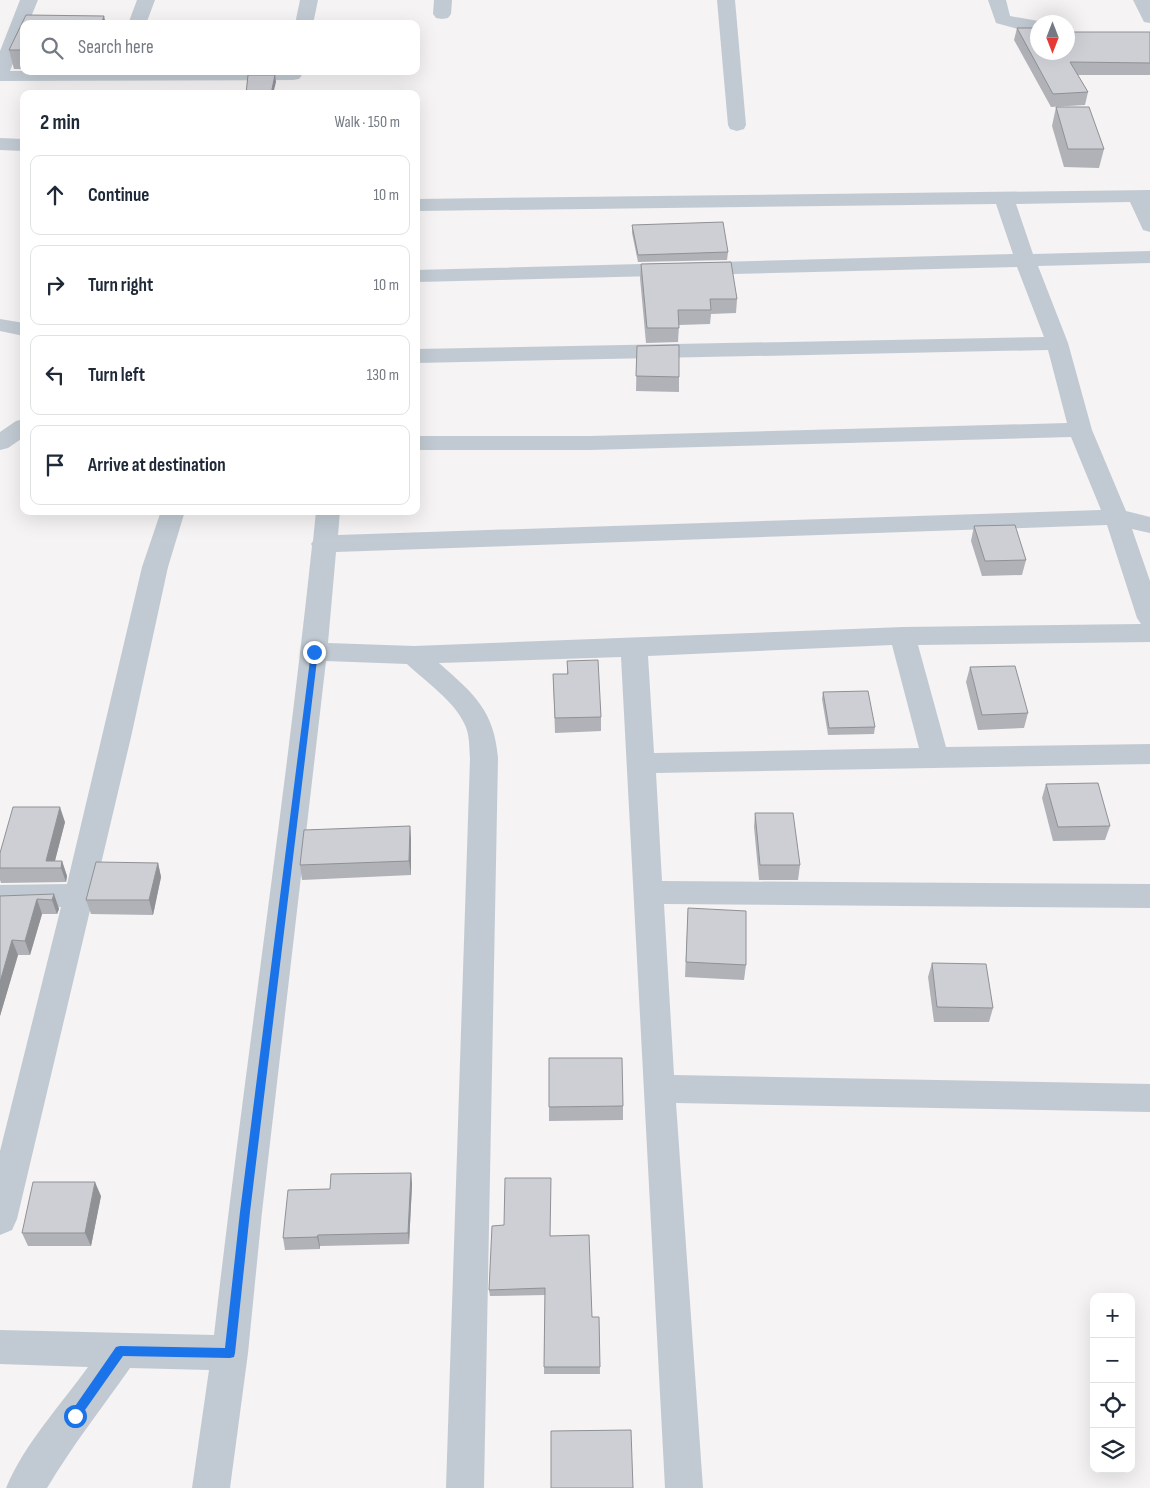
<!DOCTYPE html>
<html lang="en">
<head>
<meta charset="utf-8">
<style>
	:root { --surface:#fff; --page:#f6f6f7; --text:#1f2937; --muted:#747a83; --line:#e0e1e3 }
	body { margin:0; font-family:"Sofia Sans Condensed",sans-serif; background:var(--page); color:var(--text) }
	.controls { position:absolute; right:15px; bottom:15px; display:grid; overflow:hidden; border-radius:10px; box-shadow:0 5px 20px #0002 }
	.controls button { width:45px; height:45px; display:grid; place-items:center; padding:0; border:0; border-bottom:1px solid var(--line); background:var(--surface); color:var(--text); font:25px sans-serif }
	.compass { position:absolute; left:1030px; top:15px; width:45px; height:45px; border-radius:50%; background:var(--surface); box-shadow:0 5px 20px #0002; rotate:180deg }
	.stop { position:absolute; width:15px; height:15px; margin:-11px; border:4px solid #1a73e8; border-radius:50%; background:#fff }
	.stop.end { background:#1a73e8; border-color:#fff; box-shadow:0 1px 5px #0008 }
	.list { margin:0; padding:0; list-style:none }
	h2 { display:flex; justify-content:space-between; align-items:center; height:65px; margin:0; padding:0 20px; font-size:21px }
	h2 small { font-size:16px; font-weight:400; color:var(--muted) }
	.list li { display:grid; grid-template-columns:32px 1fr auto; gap:15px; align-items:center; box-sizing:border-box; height:80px; margin:0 10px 10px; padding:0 10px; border:1px solid var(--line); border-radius:10px }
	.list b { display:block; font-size:19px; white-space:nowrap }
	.list em { font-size:16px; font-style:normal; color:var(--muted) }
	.icon { flex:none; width:28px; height:28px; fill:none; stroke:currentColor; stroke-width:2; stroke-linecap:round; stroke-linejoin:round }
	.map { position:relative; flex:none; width:1150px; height:1488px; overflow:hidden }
	.search { position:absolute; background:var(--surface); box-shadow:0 5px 20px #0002; left:20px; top:20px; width:400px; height:55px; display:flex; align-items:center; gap:12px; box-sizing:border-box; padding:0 18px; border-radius:10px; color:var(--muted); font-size:19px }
	.panel { position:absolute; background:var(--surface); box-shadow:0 5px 20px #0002; left:20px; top:90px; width:400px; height:425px; border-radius:10px }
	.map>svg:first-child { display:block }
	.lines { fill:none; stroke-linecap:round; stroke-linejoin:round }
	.street { fill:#c1cad2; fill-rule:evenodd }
	.wall { fill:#b0b2b7 }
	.shaded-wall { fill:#909195 }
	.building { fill:#cdcfd5; stroke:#909195 }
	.route { fill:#1a73e8 }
</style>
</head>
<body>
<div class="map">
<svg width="1150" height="1488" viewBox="0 0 1150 1488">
	<rect width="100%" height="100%" fill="#f5f3f3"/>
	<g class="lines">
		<g class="street">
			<path d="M20,0H38L28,24H24V35L10,71H299L302,75L299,79L293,80L0,81V51Z"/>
			<path d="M137,0H155L146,24H128Z"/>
			<path d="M300,0H318L313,24H295Z"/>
			<path d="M434,0H452L451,14L448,18L442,19L436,18L433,14Z"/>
			<path d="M717,0H735L746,125L744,129L737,131L730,129L728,125Z"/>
			<path d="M988,0H1006L1010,16L1044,22H1038V31L1022,30L996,23Z"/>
			<path d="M1133,0H1150V23L1144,22Z"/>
			<path d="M0,138L24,139V151L0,150Z"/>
			<path d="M1150,190V232L1143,230L1130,202L1016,204L1033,254L1150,251V263L1038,266L1068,343L1092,430L1126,511L1150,517V533L1132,529L1150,581V642L918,645L946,747L1150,744V764L656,773L662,881L1150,884V908L664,904L674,1075L1150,1084V1112L676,1103L703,1488H665L621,657L439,663C474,694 494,710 498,758L484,1488H446L470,758C469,747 470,734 464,723C453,700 426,682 407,664L326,661L262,1212L248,1353L230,1488H192L209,1370L130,1368C102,1408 72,1446 47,1488H6C25,1443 60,1406 88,1367L0,1364V1330L214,1335C244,1072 284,810 312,546L311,544L313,541L316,511H340L338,535L1101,510L1071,437L590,450H416V436H590L1067,423L1048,350L416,363V349L1044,337L1017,267L416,282V270L1013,254L996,204L416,211V199ZM1107,525L1137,618L1141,624L903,627L414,646L328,643L336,552ZM892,645L919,748L654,753L648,656Z"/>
			<path d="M0,319L24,323V336L0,331Z"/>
			<path d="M24,419V437L8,448L0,450V432L16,421Z"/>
			<path d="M161,511H185L168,567L131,737L17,1219L12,1230L0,1235V1151L61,907L0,909V885L67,884L142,567Z"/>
		</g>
	</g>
	<g class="wall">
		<path d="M24,24V69H14L9,50Z"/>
		<path d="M1017,28L1071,32H1150V75H1078L1088,92L1085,105L1051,107L1014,40Z"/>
		<path d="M1056,107L1104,149L1099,168L1064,167L1052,126Z"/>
		<path d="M632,225L728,252L727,260L638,262L632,233Z"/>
		<path d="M641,264L737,299L736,313L711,314L710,324L679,325L678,342L646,343L640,278Z"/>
		<path d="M637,346L679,377V392L636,391Z"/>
		<path d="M974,526L1026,560L1022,575L982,576L971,541Z"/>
		<path d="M567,661L601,717V731L555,733L553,674H567Z"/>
		<path d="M970,667L1028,713L1024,728L978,730L966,682Z"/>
		<path d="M823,692L875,727L874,734L828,735L822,699Z"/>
		<path d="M1046,784L1110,826L1105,840L1053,841L1042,798Z"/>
		<path d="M755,813L800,865L798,880H759L754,827Z"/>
		<path d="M65,822L55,861H62L67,876L66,882L1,883L0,880V853Z"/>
		<path d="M410,826L411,840V875L302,880L300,865Z"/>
		<path d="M158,863L161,877L153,915L91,914L86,900Z"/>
		<path d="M54,894L59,909L57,914H42L30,955H18L0,1016V896Z"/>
		<path d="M688,908L746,965L744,980L685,977Z"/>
		<path d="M932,963L993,1008L989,1022H934L928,977Z"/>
		<path d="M549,1058L623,1106V1120L549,1121Z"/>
		<path d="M411,1173L412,1185L409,1244L320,1246V1249L285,1250L283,1238L330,1189Z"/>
		<path d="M101,1196L91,1246H28L22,1233Z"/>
		<path d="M550,1236L592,1317H599L600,1374H544L545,1295L490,1296L489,1290Z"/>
	</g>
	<g class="shaded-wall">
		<path d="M104,16L106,24H101Z"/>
		<path d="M275,75L276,82L273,94H271Z"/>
		<path d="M60,807L65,822L53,868L46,861Z"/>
		<path d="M410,826L411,840V875L409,861Z"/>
		<path d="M62,861L67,876L66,882L61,868Z"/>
		<path d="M158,863L161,877L153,915L149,900Z"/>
		<path d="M54,894L59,909L57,914L52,900Z"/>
		<path d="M37,899L42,914L30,955L25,941Z"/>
		<path d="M12,940L18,955L0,1016V982Z"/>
		<path d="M411,1173L412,1185L409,1244L408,1233Z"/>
		<path d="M95,1182L101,1196L91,1246L85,1233Z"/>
		<path d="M318,1235L320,1246V1249L317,1237Z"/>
	</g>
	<g class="building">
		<path d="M26,15L104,16L101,24H24V50H9Z"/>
		<path d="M1017,28H1038V52H1068V28H1069L1071,32H1150V63L1070,62L1088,92L1053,94Z"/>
		<path d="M248,75H275L271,94H246Z"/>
		<path d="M1056,107H1089L1104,149H1068Z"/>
		<path d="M723,222L728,252L638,255L632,225Z"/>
		<path d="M731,262L737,299H710L711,310H678L679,328H647L641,264Z"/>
		<path d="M679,345V377L636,376L637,346Z"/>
		<path d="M1015,525L1026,560L985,561L974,526Z"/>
		<path d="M598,660L601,717L555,718L553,674H568L567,661Z"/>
		<path d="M1015,666L1028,713L982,715L970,667Z"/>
		<path d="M868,691L875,727L829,728L823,692Z"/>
		<path d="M1098,783L1110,826L1058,827L1046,784Z"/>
		<path d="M13,807H60L46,861H62L61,868H0V853Z"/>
		<path d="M755,813H793L800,865H760Z"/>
		<path d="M410,826L409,861L300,865L304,830Z"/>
		<path d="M96,862L158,863L149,900H86Z"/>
		<path d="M54,894L52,900L37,899L25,941L12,940L0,982V896Z"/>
		<path d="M688,908L746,911V965L686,962Z"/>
		<path d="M932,963L986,964L993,1008L937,1007Z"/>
		<path d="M549,1058H622L623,1106L549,1107Z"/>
		<path d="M411,1173L408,1233L318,1235L317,1237L283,1238L288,1190L330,1189L331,1174Z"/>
		<path d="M505,1178H551L550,1236L589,1235L592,1317H599L600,1367H544L545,1288L489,1290L492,1226L504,1225Z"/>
		<path d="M33,1182H95L85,1233H22Z"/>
		<path d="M631,1430L633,1488H551V1431Z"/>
	</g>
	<path class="route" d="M314,649L318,652L250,1212L235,1353L234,1357L230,1358L123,1356L78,1420L75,1421L71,1420L69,1416L71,1412L116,1347L120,1346L225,1348L240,1212L311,652Z"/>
</svg>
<div class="controls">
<button>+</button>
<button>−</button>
<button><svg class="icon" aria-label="locate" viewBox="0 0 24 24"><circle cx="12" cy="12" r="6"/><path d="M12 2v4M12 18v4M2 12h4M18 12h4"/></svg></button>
<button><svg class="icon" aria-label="layers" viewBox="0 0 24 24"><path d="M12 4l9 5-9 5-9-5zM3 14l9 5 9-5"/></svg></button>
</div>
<svg class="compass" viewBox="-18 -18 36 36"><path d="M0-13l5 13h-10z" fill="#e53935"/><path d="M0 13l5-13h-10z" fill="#747a83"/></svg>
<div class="stop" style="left:75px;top:1416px"></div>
<div class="stop end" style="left:314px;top:652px"></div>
<div class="search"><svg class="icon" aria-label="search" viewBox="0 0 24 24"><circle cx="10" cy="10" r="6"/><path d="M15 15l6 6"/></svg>Search here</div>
<section class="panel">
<h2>2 min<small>Walk · 150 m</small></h2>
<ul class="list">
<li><svg class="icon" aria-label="ahead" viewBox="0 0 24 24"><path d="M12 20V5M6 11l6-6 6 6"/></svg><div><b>Continue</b></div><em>10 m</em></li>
<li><svg class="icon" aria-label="right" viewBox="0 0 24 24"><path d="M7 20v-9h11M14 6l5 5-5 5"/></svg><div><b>Turn right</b></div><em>10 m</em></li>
<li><svg class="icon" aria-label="left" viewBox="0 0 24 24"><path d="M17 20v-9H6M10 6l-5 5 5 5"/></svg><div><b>Turn left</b></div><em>130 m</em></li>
<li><svg class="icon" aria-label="arrive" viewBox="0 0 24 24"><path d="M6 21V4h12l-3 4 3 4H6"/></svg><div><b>Arrive at destination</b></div></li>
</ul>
</section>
</div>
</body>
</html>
